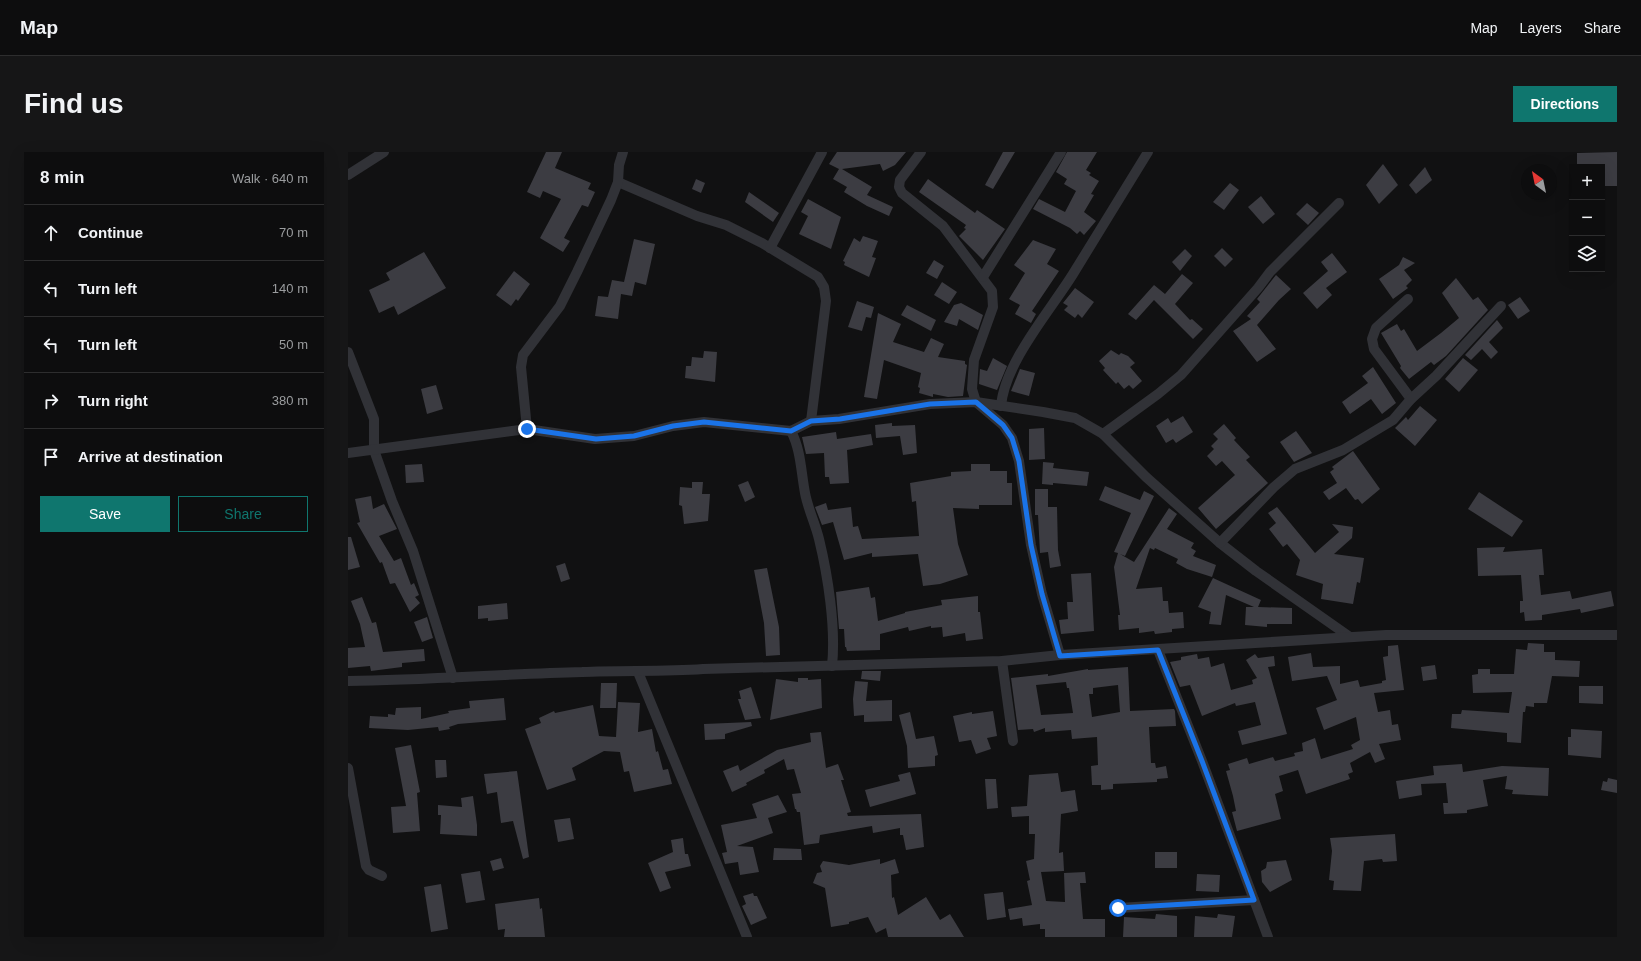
<!DOCTYPE html>
<html lang="en">
<head>
<meta charset="utf-8">
<style>
	:root { --surface:#0d0d0e; --page:#161617; --text:#f1f3f6; --muted:#9a9c9e; --line:#2d2d2e; --accent:#0f766e }
	body { margin:0; font-family:Arial,sans-serif; background:var(--page); color:var(--text) }
	.controls { position:absolute; right:12px; top:12px; display:grid; overflow:hidden; border-radius:0px; box-shadow:0 4px 16px #0002 }
	.controls button { width:36px; height:36px; display:grid; place-items:center; padding:0; border:0; border-bottom:1px solid var(--line); background:var(--surface); color:var(--text); font:20px sans-serif }
	.compass { position:absolute; left:1173px; top:12px; width:36px; height:36px; border-radius:50%; background:var(--surface); box-shadow:0 4px 16px #0002; rotate:327deg }
	.stop { position:absolute; width:12px; height:12px; margin:-9px; border:3px solid #1a73e8; border-radius:50%; background:#fff }
	.stop.end { background:#1a73e8; border-color:#fff; box-shadow:0 1px 4px #0008 }
	.list { margin:0; padding:0; list-style:none }
	h2 { display:flex; justify-content:space-between; align-items:center; height:52px; margin:0; padding:0 16px; font-size:17px }
	h2 small { font-size:13px; font-weight:400; color:var(--muted) }
	.list li { display:grid; grid-template-columns:26px 1fr auto; gap:12px; align-items:center; box-sizing:border-box; height:56px; padding:0 16px; border-top:1px solid var(--line) }
	.list b { display:block; font-size:15px; white-space:nowrap }
	.list em { font-size:13px; font-style:normal; color:var(--muted) }
	.actions { display:flex; gap:8px; padding:12px 16px }
	.actions a { flex:1; padding:9px 0; border:1px solid var(--accent); border-radius:0px; text-align:center; font-size:14px; color:var(--accent) }
	.actions .main { background:var(--accent); color:#fff }
	.icon { flex:none; width:22px; height:22px; fill:none; stroke:currentColor; stroke-width:2; stroke-linecap:round; stroke-linejoin:round }
	.map { position:relative; flex:none; width:1269px; height:785px; overflow:hidden; border-radius:0px }
	header { display:flex; align-items:center; gap:24px; box-sizing:border-box; height:56px; padding:0 20px; background:var(--surface); border-bottom:1px solid var(--line) }
	header strong { font-size:19px }
	nav { display:flex; gap:22px; margin-inline-start:auto; font-size:14px }
	.intro { display:flex; align-items:center; justify-content:space-between; box-sizing:border-box; height:96px; padding:0 24px }
	h1 { margin:0; font-size:28px }
	.button { padding:10px 18px; border-radius:0px; background:var(--accent); color:#fff; font-size:14px; font-weight:700 }
	main { display:flex; gap:24px; padding:0 24px }
	aside { flex:1; background:var(--surface); border-radius:0px; box-shadow:0 4px 16px #0002 }
	.map>svg:first-child { display:block }
	.building { fill:#3c3c42; fill-rule:evenodd }
	.lines { fill:none; stroke-linecap:round; stroke-linejoin:round }
	.street { stroke:#313237; stroke-width:10 }
	.route { stroke:#1a73e8; stroke-width:5 }
</style>
</head>
<body>
<header>
<strong>Map</strong>
<nav><a>Map</a><a>Layers</a><a>Share</a></nav>
</header>
<div class="intro"><h1>Find us</h1><a class="button">Directions</a></div>
<main>
<aside>
<h2>8 min<small>Walk · 640 m</small></h2>
<ul class="list">
<li><svg class="icon" aria-label="ahead" viewBox="0 0 24 24"><path d="M12 20V5M6 11l6-6 6 6"/></svg><div><b>Continue</b></div><em>70 m</em></li>
<li><svg class="icon" aria-label="left" viewBox="0 0 24 24"><path d="M17 20v-9H6M10 6l-5 5 5 5"/></svg><div><b>Turn left</b></div><em>140 m</em></li>
<li><svg class="icon" aria-label="left" viewBox="0 0 24 24"><path d="M17 20v-9H6M10 6l-5 5 5 5"/></svg><div><b>Turn left</b></div><em>50 m</em></li>
<li><svg class="icon" aria-label="right" viewBox="0 0 24 24"><path d="M7 20v-9h11M14 6l5 5-5 5"/></svg><div><b>Turn right</b></div><em>380 m</em></li>
<li><svg class="icon" aria-label="arrive" viewBox="0 0 24 24"><path d="M6 21V4h12l-3 4 3 4H6"/></svg><div><b>Arrive at destination</b></div></li>
</ul>
<div class="actions"><a class="main">Save</a><a>Share</a></div>
</aside>
<div class="map">
<svg width="1269" height="785" viewBox="0 0 1269 785">
	<rect width="100%" height="100%" fill="#111112"/>
	<g class="building">
		<path d="M198,0H214L207,16L243,31L240,37L247,40L240,55L234,53L216,86L222,89L215,100L192,86L213,47L195,39L192,46L179,40Z"/>
		<path d="M489,0H558L547,13L535,19L532,12L494,17L524,35L519,43L545,55L541,64L519,54L496,40L499,35L485,27L491,17L481,12Z"/>
		<path d="M655,0H667L645,37L637,33Z"/>
		<path d="M719,0H749L738,18L743,21L741,23L751,29L743,42L746,43L736,60L748,69L736,83L732,79L729,82L722,76L685,57L691,47L717,60L728,39L716,32L719,27L708,20Z"/>
		<path d="M1269,0V34H1254V15H1229V1Z"/>
		<path d="M1035,12L1050,33L1031,52L1018,33Z"/>
		<path d="M1077,15L1084,28L1068,42L1061,33Z"/>
		<path d="M348,27L357,31L353,41L344,37Z"/>
		<path d="M580,27L627,61L629,58L657,77L635,108L611,84L618,77L616,76L618,73L571,40Z"/>
		<path d="M882,31L891,38L876,58L865,50Z"/>
		<path d="M401,40L431,61L425,70L397,50Z"/>
		<path d="M913,44L927,62L915,72L900,55Z"/>
		<path d="M460,47L493,65L483,97L451,82L460,64L453,60Z"/>
		<path d="M959,51L971,61L960,73L948,62Z"/>
		<path d="M515,84L530,89L524,105L528,106L521,125L496,113L497,110L495,109L506,86L512,90Z"/>
		<path d="M286,87L307,92L298,133L287,130L284,144L273,142L270,167L247,164L250,144L260,145L264,128L276,130Z"/>
		<path d="M685,88L708,97L699,112L711,119L684,159L688,162L683,171L667,162L672,153L661,147L677,121L666,113Z"/>
		<path d="M874,96L885,107L877,115L866,104Z"/>
		<path d="M837,97L844,104L832,119L824,110Z"/>
		<path d="M76,100L98,136L50,163L46,154L31,161L21,138L42,128L38,121Z"/>
		<path d="M984,101L999,120L978,136L984,143L969,157L955,141L980,119L973,110Z"/>
		<path d="M1055,105L1067,111L1056,118L1064,128L1058,134L1060,136L1045,147L1031,127L1051,113Z"/>
		<path d="M586,108L596,114L589,127L578,121Z"/>
		<path d="M166,119L182,132L170,149L168,147L163,154L148,143Z"/>
		<path d="M834,122L845,131L827,152L842,168L844,167L855,177L845,187L806,148L788,168L780,162L806,133L817,142Z"/>
		<path d="M928,123L943,137L931,148L909,173L928,197L909,210L885,179L903,167L899,164L912,150L909,147Z"/>
		<path d="M1108,126L1125,148L1130,145L1140,158L1098,204L1086,213L1083,210L1061,227L1052,216L1053,214L1033,181L1049,172L1053,179L1056,177L1069,199L1093,181L1111,166L1094,141Z"/>
		<path d="M594,130L609,140L601,152L586,143Z"/>
		<path d="M727,136L746,150L734,166L730,162L727,166L716,158L720,154L715,151Z"/>
		<path d="M1172,145L1182,159L1170,167L1160,153Z"/>
		<path d="M509,149L526,155L523,166L518,165L514,179L500,175Z"/>
		<path d="M613,151L635,163L630,178L611,167L609,174L596,170L606,153Z"/>
		<path d="M559,153L588,168L583,179L553,163Z"/>
		<path d="M530,161L553,172L545,190L576,200L583,186L596,192L590,205L617,209V212L619,213L615,244L600,245L585,242V245L571,241L572,236L570,235L573,221L536,208L529,247L516,245Z"/>
		<path d="M1149,168L1155,176L1141,190L1150,200L1143,207L1134,197L1123,208L1117,203Z"/>
		<path d="M763,198L771,203L773,201L780,204L787,211L782,215L794,229L785,237L781,233L776,237L770,230L768,232L755,218L757,216L751,209Z"/>
		<path d="M356,199L369,200L367,230L337,226L338,214H343L344,205L355,206Z"/>
		<path d="M645,206L659,214L649,238L631,232L632,217L639,219Z"/>
		<path d="M1115,206L1130,218L1111,240L1097,227Z"/>
		<path d="M1025,215L1048,251L1034,262L1023,247L1002,262L994,250L1020,231L1014,224Z"/>
		<path d="M672,217L687,221L681,244L663,239Z"/>
		<path d="M88,233L95,257L79,262L73,237Z"/>
		<path d="M1072,254L1089,268L1067,294L1047,276L1058,265L1060,268Z"/>
		<path d="M835,264L845,280L828,291L825,287L818,291L808,274L820,266L823,271Z"/>
		<path d="M544,271V274L567,273L569,301L555,303L552,284L528,286L527,273Z"/>
		<path d="M876,272L888,286L886,288L902,305L898,308L920,331L868,377L850,356L887,323L874,309L868,314L859,304L866,297L863,294L870,287L865,282Z"/>
		<path d="M696,276L697,307L681,308V277Z"/>
		<path d="M948,279L964,301L946,310L932,290Z"/>
		<path d="M488,280L489,287L523,282L525,293L499,298L501,331L482,332L481,325H477L476,301L458,302L454,285Z"/>
		<path d="M1005,299L1032,337L1014,352L1010,347L1007,348L998,336L981,348L975,340L989,331L982,320L986,317L984,315Z"/>
		<path d="M695,310L706,311L705,316L741,320L739,334L705,331V333L694,332Z"/>
		<path d="M74,312L76,330L58,331L57,313Z"/>
		<path d="M623,312H642V319H659V331H664V353H631V357L605,356L610,392L620,423L592,432L575,434L570,402L524,405V401L496,408L485,370L474,373L467,355L478,351L480,358L503,355L505,375L510,374L514,387L571,384L568,349L564,350L562,331L603,324V320L623,319Z"/>
		<path d="M400,329L407,345L397,350L390,333Z"/>
		<path d="M344,330H355L354,342H362L360,369L336,372L334,354L331,353L332,335L344,336Z"/>
		<path d="M757,334L792,348L796,339L806,344L777,404L772,402L786,410L821,356L829,362L819,377L846,391L843,396L848,399L845,404L868,413L864,425L839,417L828,411L830,407L807,396L806,398L802,396L788,437L814,435L815,449H820L821,461L835,460L836,476L824,477V480L807,482L806,479L791,481V476L771,478L770,463H772L766,415L770,401L766,400L783,361L751,348Z"/>
		<path d="M687,337H700V355H709L710,398L713,414L702,416L700,400L692,401L690,363H687Z"/>
		<path d="M1131,340L1175,369L1164,385L1120,357Z"/>
		<path d="M23,344L25,357L36,352L49,377L31,384L46,409L53,406L63,433L66,431L71,443L67,445L72,451L62,460L47,431L42,432L34,410L32,411L9,371L12,370L7,347Z"/>
		<path d="M929,355L967,401L991,380L984,372L1005,375L1004,386L986,402L1016,406L1012,431L1009,430L1005,452L973,447L975,432L948,423L952,408L939,392L935,395L921,377L928,371L920,361Z"/>
		<path d="M0,385H3L12,415L0,418Z"/>
		<path d="M1157,395L1155,400L1194,397L1196,423H1191L1193,443L1222,439L1224,447L1263,439L1266,454L1233,461L1232,457L1194,463V468L1177,469L1176,460L1172,461V449H1175L1173,423L1130,424L1129,396Z"/>
		<path d="M217,411L222,427L213,430L208,414Z"/>
		<path d="M419,416L431,475L432,503L418,504L416,471L406,418Z"/>
		<path d="M743,421L746,479L713,482L711,468L720,467L719,450H725L723,422Z"/>
		<path d="M865,426L913,448L910,455L944,456V472H919V475L897,473L898,455H906L878,443L873,473L861,472L863,460L850,455Z"/>
		<path d="M521,435L523,446L527,445L530,469L557,461V460L594,453L593,448L630,444V460H632L635,487L618,489L617,481L595,485L594,475L583,476V474L561,479L560,475L532,482V498L499,499L498,495H497L496,477H491L488,440Z"/>
		<path d="M14,445L24,471L28,470L35,500L76,497L77,509L54,511V515L23,519L22,514L0,516V496L17,495L12,472L3,449Z"/>
		<path d="M159,451L160,467L140,469V466L130,467V454Z"/>
		<path d="M79,465L85,486L74,490L66,470Z"/>
		<path d="M1180,491L1196,492V500H1207V508L1232,509L1231,525L1204,524L1199,551H1186V555L1178,554L1177,560H1175L1173,591L1159,590V581L1103,576L1104,562H1113L1114,558L1161,561L1164,540L1125,541L1124,523L1130,522V517H1142V522H1166L1168,497L1179,498Z"/>
		<path d="M1050,493L1056,538L1026,541L1030,560L1042,558L1044,573L1050,572L1053,588L1031,592L1037,607L1027,611L1022,600L1002,611L1005,620L1000,622L1002,627L958,642L950,618L931,624L935,639L927,642L933,667L889,679L884,660L888,659L885,644L878,619L882,618L880,612L899,606L901,612L925,605L927,609L947,604L946,601L955,599L954,591L967,586L973,607L1005,597L1003,593L1012,588L1008,565L976,578L968,556L989,548L979,524L944,529L940,505L963,501L965,515L992,514V532L1010,528L1012,535L1034,531V529L1038,528L1035,505L1040,504V494Z"/>
		<path d="M849,502L850,507L861,505L863,515L876,511L883,538L905,532L904,528L909,526L898,508L907,502L910,506L926,504L927,514L920,515L939,582L894,593L890,579L913,573L907,550L888,554L887,551L854,564L842,533L832,535L822,510L833,508V505Z"/>
		<path d="M1087,513L1089,527L1075,529L1073,515Z"/>
		<path d="M780,515L782,559L826,557L827,559L828,574L801,575L803,611H807L808,616L818,614L820,626L809,627V630L765,632V637L753,638V633H744L743,614L750,613L749,585L724,587L723,578L697,580V576L686,580L685,577L670,578L663,526L700,522V524L740,517V518ZM718,530L719,536H721L725,561L693,563L688,533ZM770,533L772,560L744,565L741,542H745V536Z"/>
		<path d="M514,519H533L532,529L513,527Z"/>
		<path d="M450,526H460V528L473,527L474,556L422,568L428,527L450,530Z"/>
		<path d="M507,529L520,530L518,549L544,548V569L516,570V563L506,564L505,547Z"/>
		<path d="M253,531H269L268,556H252Z"/>
		<path d="M1231,534H1255V552L1231,551Z"/>
		<path d="M403,535L413,566L397,568L390,547H393L391,539Z"/>
		<path d="M156,546L158,568L110,572L101,575L102,577L91,579L90,575L60,578L21,576L22,564L40,565V562L47,563L48,556L73,555V567L101,561L100,559L122,556L121,549Z"/>
		<path d="M270,550L292,551L290,580L304,577L308,600L310,599L315,618L320,617L324,632L286,640L281,619L276,620L272,600L256,599L224,616L228,628L199,638L177,577L193,571L191,566L206,559L207,561L245,553L251,584L268,585Z"/>
		<path d="M645,559L649,584L639,586L643,597L628,602L623,588L611,590L605,564L624,560V562Z"/>
		<path d="M562,560L568,587L586,584L590,603L587,604V614L560,616L559,594L551,563Z"/>
		<path d="M403,570L404,574L377,582V587L357,588L356,572Z"/>
		<path d="M1223,577L1254,579L1253,606L1220,603V585H1223Z"/>
		<path d="M473,580L478,616L490,612L496,628H493L503,660L499,661L500,664L573,662L576,695L558,698L555,683H552V676L525,681L524,674L472,683L471,691L456,693L452,660H449L448,657H447L444,642L453,641L446,617L439,618L436,607L416,618L417,621L398,631L399,633L384,640L375,619L390,613L392,619L429,598L463,590L462,581Z"/>
		<path d="M63,593L72,640L69,641L72,679L45,681L43,655L58,654L47,596Z"/>
		<path d="M87,608H98L99,625L88,626Z"/>
		<path d="M1114,612L1115,620L1154,614L1201,616L1200,644L1164,642L1165,638L1157,637L1159,624L1135,628L1140,654L1119,658V661L1096,662L1095,651H1100L1098,631L1073,632L1074,643L1051,647L1048,629L1086,623L1085,614Z"/>
		<path d="M169,619L181,705L175,707L165,669L153,671L149,640L139,642L136,622Z"/>
		<path d="M562,620L568,642L522,655L517,638L552,629L550,623Z"/>
		<path d="M710,621L713,640L727,638L730,659L713,662L711,701L715,700L716,719L693,720L698,749L717,750L716,721L737,720L738,731H732L735,767H757V785H697V777H692V772L675,774L674,766L662,768L660,757L684,753L679,729L682,728L678,709L686,707L687,682H681V664L664,665L663,655L679,654L681,623Z"/>
		<path d="M1260,626L1269,628V641L1253,638L1255,629L1259,630Z"/>
		<path d="M637,627H648L650,656L639,657Z"/>
		<path d="M430,643L439,660L420,666L425,681L389,694L405,695L411,720L392,723L390,710L377,712L374,701L379,700L373,673L409,666L404,652Z"/>
		<path d="M125,644L129,673V684L92,682L93,663H90V653L114,655L113,646Z"/>
		<path d="M222,666L226,687L210,690L206,668Z"/>
		<path d="M1047,682L1049,709L1035,710L1034,707L1016,709L1013,739L985,738L986,729L981,728L984,699L982,686Z"/>
		<path d="M335,686L337,702H340L343,714L317,720L323,736L312,740L300,711L325,700L323,688Z"/>
		<path d="M426,696L453,697L454,708H425Z"/>
		<rect x="807" y="700" width="22" height="16"/>
		<path d="M153,706L156,716L145,719L142,709Z"/>
		<path d="M532,707V712L547,707L551,721L543,723L544,746L546,745L550,763L578,745L592,768L602,762L616,785H540L538,776L528,781L520,765L501,770V772L483,775L477,736L465,731L469,721L474,720L472,714L475,709L501,713Z"/>
		<path d="M938,708L944,728L922,740L914,730L913,719L918,716L919,710Z"/>
		<path d="M132,719L137,748L118,751L113,722Z"/>
		<path d="M849,722L872,723L871,740L848,739Z"/>
		<path d="M93,732L100,777L83,780L76,735Z"/>
		<path d="M655,740L658,765L639,768L636,742Z"/>
		<path d="M405,741L406,744H409L419,766L403,773L394,754L398,752L395,744Z"/>
		<path d="M191,746L192,757L194,756L197,785H156L157,777L150,778L147,752Z"/>
		<path d="M808,762L829,764V785H775L776,765L807,767Z"/>
		<path d="M870,762L887,764L884,785H846L847,764L869,766Z"/>
	</g>
	<g class="lines">
		<g class="street">
			<path d="M573,0L552,28L551,35L554,41L595,74L644,139L645,155L626,208L624,237L628,250L655,273L664,286L671,309L683,393L694,442L712,503"/>
			<path d="M0,23L36,0"/>
			<path d="M270,30L349,64L378,73L414,91L470,125L476,135L478,149L463,269"/>
			<path d="M422,96L474,0"/>
			<path d="M635,125L713,0"/>
			<path d="M1060,147L1028,176L1024,187L1026,197L1063,247"/>
			<path d="M0,200L26,267V298L44,349L65,399L105,526"/>
			<path d="M653,254C657,210 702,159 725,122C750,81 775,41 800,0"/>
			<path d="M179,277L173,215L175,203L212,154L229,120L263,48L270,30L271,13L275,0"/>
			<path d="M443,279C453,298 453,320 457,341C460,357 467,371 471,387C480,424 488,476 484,514"/>
			<path d="M755,282L810,242L833,223L910,136L922,120L991,51"/>
			<path d="M0,301L179,277L247,287L286,284L325,274L356,270L443,279L463,269L491,267L582,252L606,251L628,250L695,260L727,266L755,282L798,325L872,391L908,419L1002,485"/>
			<path d="M872,391L926,335L947,317L995,298L1045,268L1063,247L1088,224L1153,154"/>
			<path d="M810,498L854,609L920,785"/>
			<path d="M654,509L665,589"/>
			<path d="M290,520L399,785"/>
			<path d="M0,529C78,528 156,522 234,520C274,518 314,520 355,517L654,509L712,503L1038,483H1269"/>
			<path d="M0,616L18,714L21,718L34,724"/>
			<path d="M770,756L906,748"/>
		</g>
	</g>
	<g class="lines">
		<path class="route" d="M179,277L248,287L286,284L325,274L356,270L443,279L463,269L492,267L582,252L628,250L655,273L664,286L671,309L683,393L694,442L712,504L810,498L854,609L906,748L770,756"/>
	</g>
</svg>
<div class="controls">
<button>+</button>
<button>−</button>
<button><svg class="icon" aria-label="layers" viewBox="0 0 24 24"><path d="M12 4l9 5-9 5-9-5zM3 14l9 5 9-5"/></svg></button>
</div>
<svg class="compass" viewBox="-18 -18 36 36"><path d="M0-13l5 13h-10z" fill="#e53935"/><path d="M0 13l5-13h-10z" fill="#9a9c9e"/></svg>
<div class="stop" style="left:770px;top:756px"></div>
<div class="stop end" style="left:179px;top:277px"></div>
</div>
</main>
</body>
</html>
